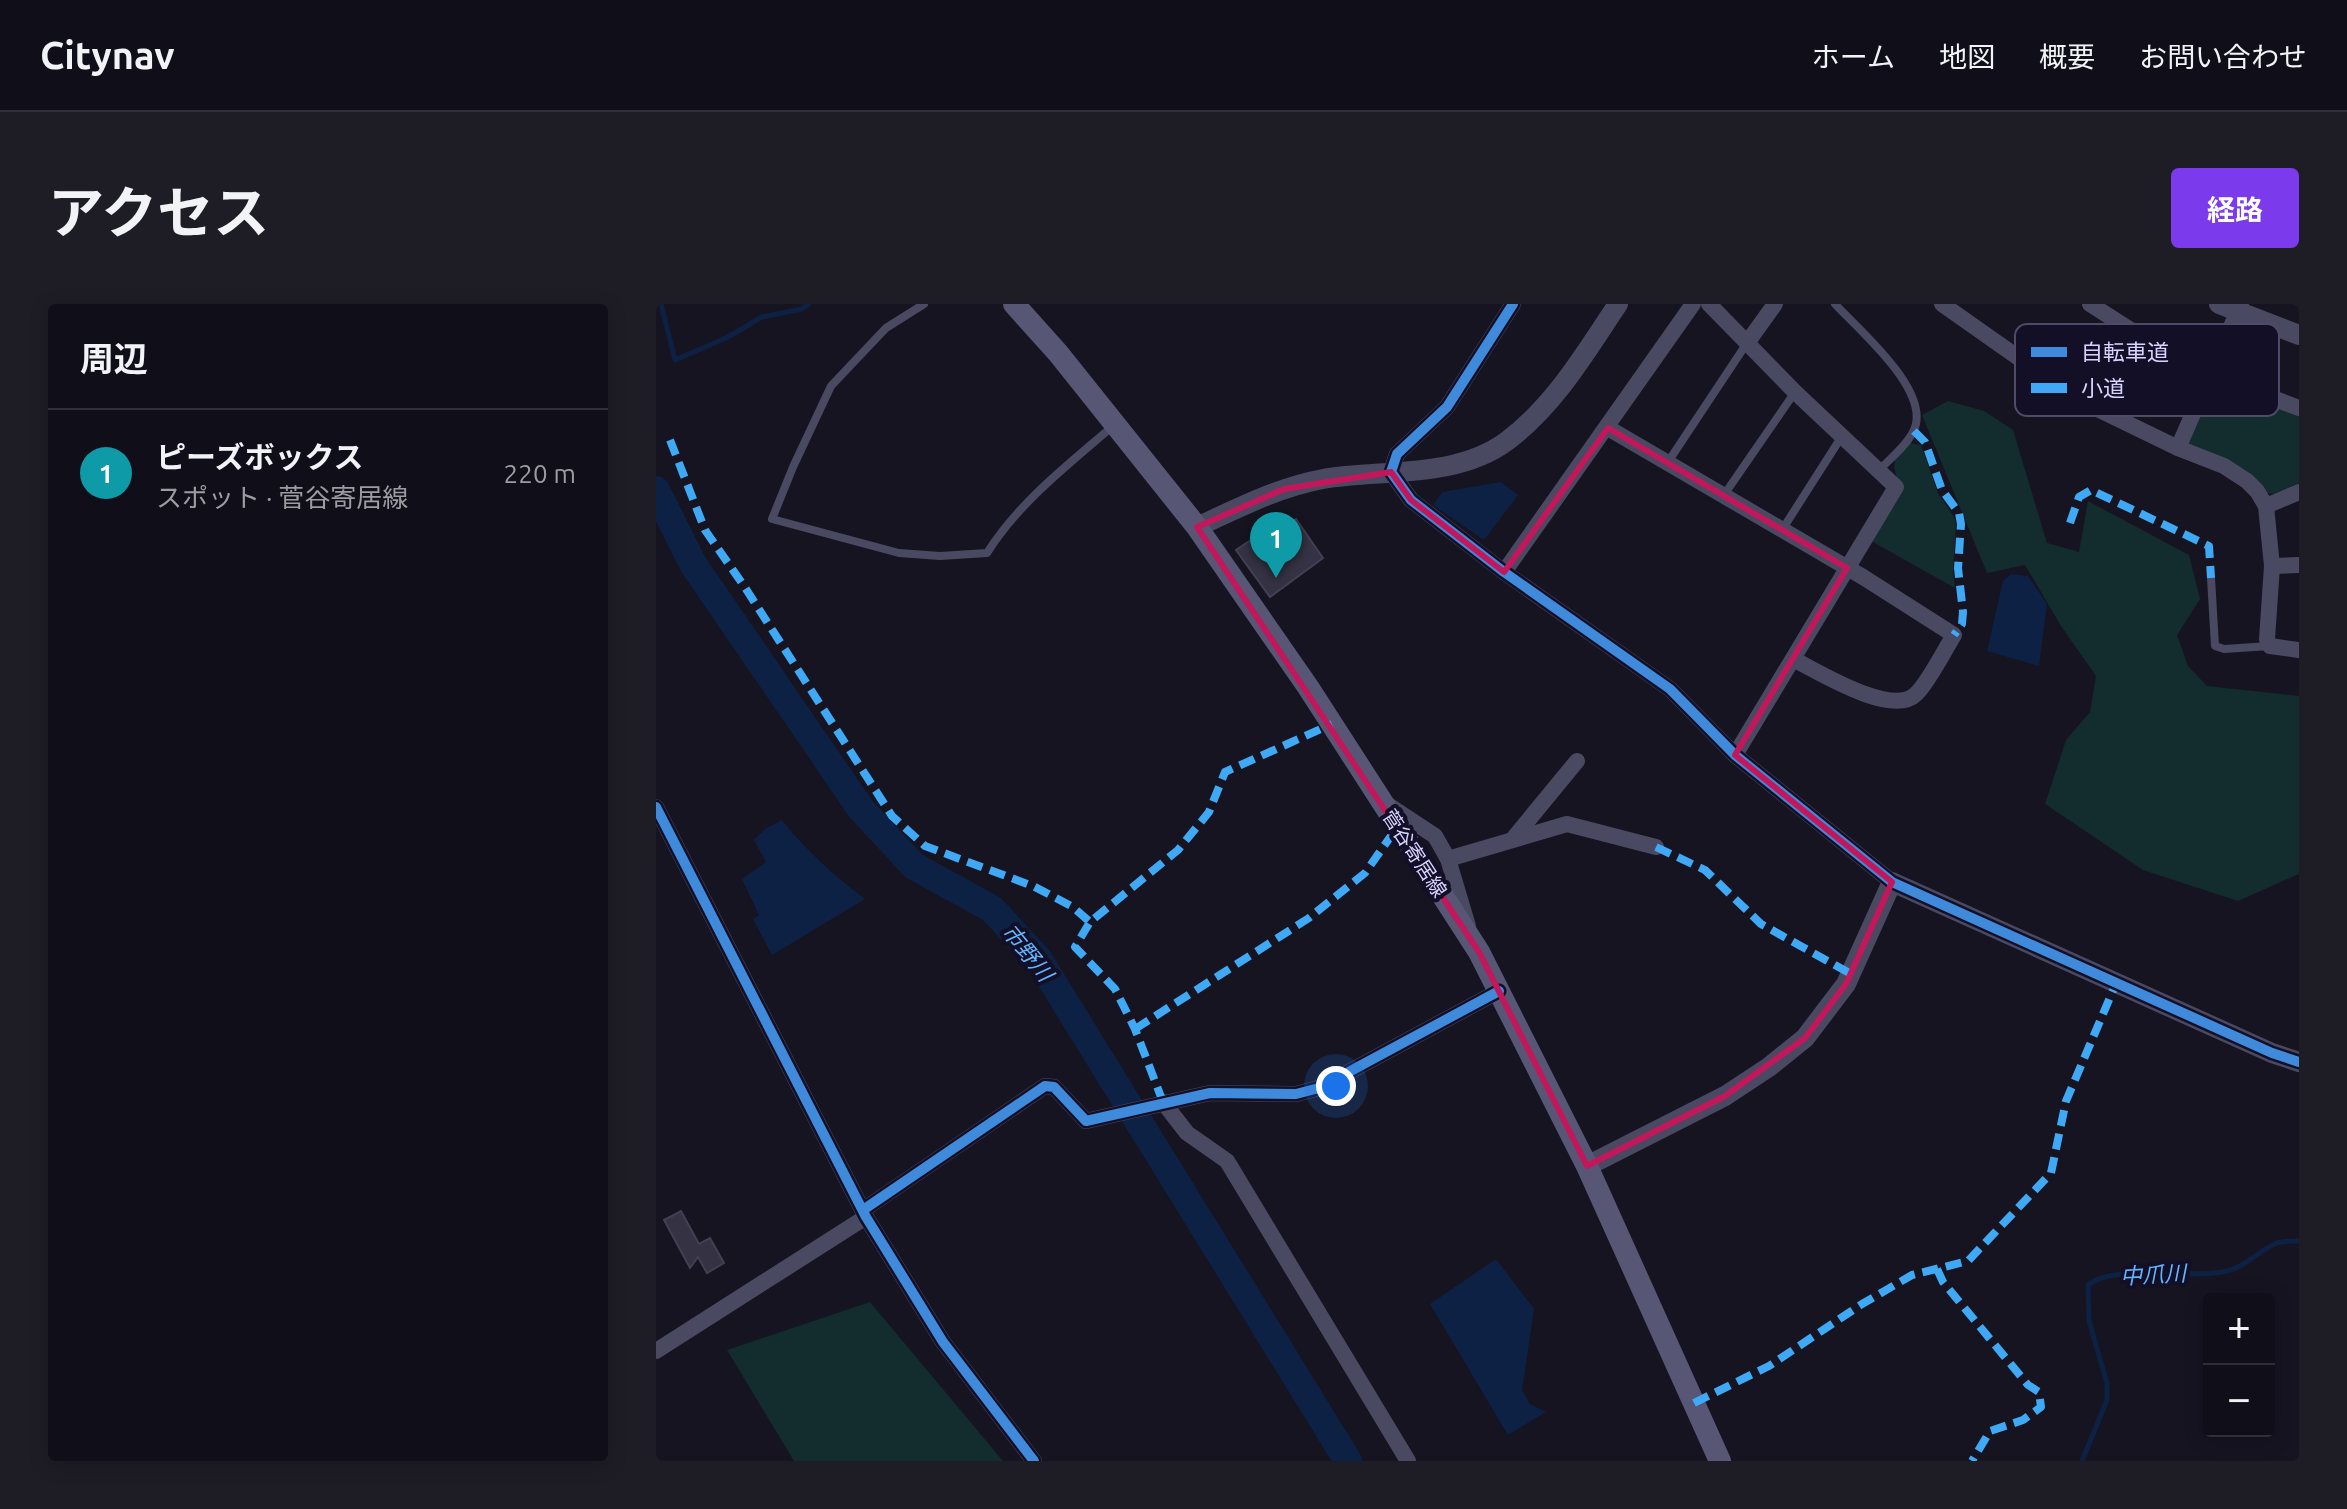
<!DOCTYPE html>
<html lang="ja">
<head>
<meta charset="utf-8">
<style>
	:root { --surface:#100f19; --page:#1e1d26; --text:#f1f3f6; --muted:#9c9ca2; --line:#302f38; --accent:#7c3aed }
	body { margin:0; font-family:Ubuntu,"Noto Sans JP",sans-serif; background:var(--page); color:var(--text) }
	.controls { position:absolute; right:24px; bottom:24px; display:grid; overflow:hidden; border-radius:8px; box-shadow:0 4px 20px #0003 }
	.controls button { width:72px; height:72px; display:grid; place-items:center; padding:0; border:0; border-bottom:2px solid var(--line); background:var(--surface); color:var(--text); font:40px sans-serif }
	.you { position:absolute; left:680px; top:782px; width:28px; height:28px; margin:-20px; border:6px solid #fff; border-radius:50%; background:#1a73e8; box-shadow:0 0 0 12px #1a73e833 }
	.badge { display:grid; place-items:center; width:52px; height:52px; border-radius:50%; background:var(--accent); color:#fff; font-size:26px; font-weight:700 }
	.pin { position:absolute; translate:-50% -66px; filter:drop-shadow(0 2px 4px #0008) }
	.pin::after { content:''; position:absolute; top:42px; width:28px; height:24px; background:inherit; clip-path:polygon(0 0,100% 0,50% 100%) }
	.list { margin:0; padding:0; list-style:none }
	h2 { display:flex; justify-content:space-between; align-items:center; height:104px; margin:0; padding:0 32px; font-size:34px }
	h2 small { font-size:26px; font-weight:400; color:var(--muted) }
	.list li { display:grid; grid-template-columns:52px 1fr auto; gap:24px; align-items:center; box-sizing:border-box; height:128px; padding:0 32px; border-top:2px solid var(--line) }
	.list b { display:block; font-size:30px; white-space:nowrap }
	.list p { margin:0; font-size:26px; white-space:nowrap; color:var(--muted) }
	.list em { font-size:26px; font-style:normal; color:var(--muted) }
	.map { position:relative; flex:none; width:1643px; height:1157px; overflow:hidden; border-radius:8px }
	header { display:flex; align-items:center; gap:48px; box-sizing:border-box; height:112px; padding:0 40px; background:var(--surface); border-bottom:2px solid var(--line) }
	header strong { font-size:38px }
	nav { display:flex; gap:44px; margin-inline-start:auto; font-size:28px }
	.intro { display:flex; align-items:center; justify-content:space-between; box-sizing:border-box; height:192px; padding:0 48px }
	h1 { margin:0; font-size:56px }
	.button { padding:20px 36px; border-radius:8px; background:var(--accent); color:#fff; font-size:28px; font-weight:700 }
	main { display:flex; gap:48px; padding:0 48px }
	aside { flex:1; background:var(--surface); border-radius:8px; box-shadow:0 4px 20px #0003 }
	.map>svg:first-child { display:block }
	.green { fill:#132c2d }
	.water { fill:#0d2144 }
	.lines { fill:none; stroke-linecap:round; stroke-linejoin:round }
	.stream { stroke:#0d2144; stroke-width:5 }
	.river { stroke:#0d2144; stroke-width:28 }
	.building { fill:#343243; stroke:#433f54; stroke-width:2 }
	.service { stroke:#4a4962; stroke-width:8 }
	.minor { stroke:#4a4962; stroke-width:16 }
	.tertiary { stroke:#4a4962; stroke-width:20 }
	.secondary { stroke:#575674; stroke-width:22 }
	.quiet { stroke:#3fa9f5; stroke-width:8; stroke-dasharray:16 8; stroke-linecap:butt }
	.cycleway-casing { stroke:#130f26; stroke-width:15 }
	.cycleway { stroke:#408adc; stroke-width:10 }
	.marked { fill:none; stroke:#c2185b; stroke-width:6; stroke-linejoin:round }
	.labels { text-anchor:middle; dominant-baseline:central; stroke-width:8; stroke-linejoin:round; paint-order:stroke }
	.street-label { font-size:20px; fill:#d9d4ff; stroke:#130f26 }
	.water-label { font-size:22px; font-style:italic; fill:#62b6ff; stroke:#130f26 }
	.key { fill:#130f26; stroke:#4e4a67; stroke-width:2 }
	.key-label { font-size:22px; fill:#d9d4ff }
</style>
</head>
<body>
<header>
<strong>Citynav</strong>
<nav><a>ホーム</a><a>地図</a><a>概要</a><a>お問い合わせ</a></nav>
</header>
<div class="intro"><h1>アクセス</h1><a class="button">経路</a></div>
<main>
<aside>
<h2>周辺<small></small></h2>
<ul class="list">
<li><span class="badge" style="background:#0f9aa8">1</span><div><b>ピーズボックス</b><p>スポット · 菅谷寄居線</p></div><em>220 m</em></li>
</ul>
</aside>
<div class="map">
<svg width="1643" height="1157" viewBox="0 0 1643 1157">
	<rect width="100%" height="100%" fill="#161421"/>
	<g class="green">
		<path d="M1561,80L1643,110V179L1618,190L1611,189L1532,143L1530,133L1555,84Z"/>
		<path d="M1292,97L1328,107L1357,126L1391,239L1423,248L1432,197L1533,251L1544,295L1521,331L1532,362L1551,382L1643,392V570L1582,597L1487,566L1389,500L1410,436L1434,408L1440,372L1405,322L1369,261L1331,269L1266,111Z"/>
		<path d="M1253,139L1265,141L1282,189L1298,213L1300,221L1297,268L1299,284L1215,237L1241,175L1238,162L1240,151Z"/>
		<path d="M214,998L347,1157H138L71,1046Z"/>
	</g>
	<g class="water">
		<path d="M845,178L862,191L828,236L777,201L786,188Z"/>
		<path d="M1355,270L1372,272L1391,300L1383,362L1331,347L1347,277Z"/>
		<path d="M126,516C150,547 178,571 209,595L116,651L97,615L103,611L86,575L110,558L98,536L109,525Z"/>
		<path d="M840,955L878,1005L866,1086L874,1100L890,1108L852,1131L774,1000Z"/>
	</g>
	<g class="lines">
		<g class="stream">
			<path d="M5,0L19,56L70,34L106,13L146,5L153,0"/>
			<path d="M1426,1157L1451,1096V1079L1433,1017L1432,981C1459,959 1533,976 1571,967C1589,963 1602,947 1619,940C1625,937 1636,937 1643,937"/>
		</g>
		<path class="river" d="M0,186L37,260L205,505L258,562L336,605L383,656L692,1157"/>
	</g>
	<g class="building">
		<path d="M640,215L667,254L614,293L580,246L610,226L613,225L620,230Z"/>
		<path d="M25,907L43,940L54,934L68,959L51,969L42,953L34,964L8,916Z"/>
	</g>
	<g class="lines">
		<g class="service">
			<path d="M268,0L230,24L175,82L137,163L116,215L243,249L284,252L331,249C364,197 412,161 458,121"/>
			<path d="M1179,0C1204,27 1278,89 1257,128C1250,142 1234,155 1223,166"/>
			<path d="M1012,158L1091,39"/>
			<path d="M1068,191L1139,88"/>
			<path d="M1126,226L1186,132"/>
			<path d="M1555,274L1559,342L1568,345L1614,342"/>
		</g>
		<g class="minor">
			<path d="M857,0L791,103L741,150L735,168L755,196L848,268L1014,385L1079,451L1236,578"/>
			<path d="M1053,0L1139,88L1240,183L1079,451"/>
			<path d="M1286,0L1421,95L1522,144L1568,162L1591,177L1601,187L1610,202L1616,262L1611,335L1614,342L1643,346"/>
			<path d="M1434,0L1481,30L1552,70L1643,104"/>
			<path d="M1091,39L1119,0"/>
			<path d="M952,124L1207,273L1298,331C1288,347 1272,379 1260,390C1236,414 1161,367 1137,355"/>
			<path d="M1522,144L1585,0"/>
			<path d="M1610,202L1643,188"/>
			<path d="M1616,262L1643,261"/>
			<path d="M848,268L1037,0"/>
			<path d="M732,501L779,532L792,555L812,622"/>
			<path d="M0,503L210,913L287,1038L378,1157"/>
			<path d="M856,536L921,457"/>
			<path d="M792,555L911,520L1000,543"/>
			<path d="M507,798L531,829L571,857L752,1157"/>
			<path d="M207,906L389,782L398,783L430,817L554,789L640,790L663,784L843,687"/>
			<path d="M0,1047L210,913"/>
		</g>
		<g class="tertiary">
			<path d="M1563,0L1643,31"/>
			<path d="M541,223C582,204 623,183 667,175C726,165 800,175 851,137C899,101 929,49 962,0"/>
			<path d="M931,862L1069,792L1113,763L1149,734L1190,680L1236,578L1616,749L1643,758"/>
		</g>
		<path class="secondary" d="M358,0L402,49L541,223L652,383L823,648L931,862L1064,1157"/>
		<g class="quiet">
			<path d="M1258,127L1269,138L1286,186L1303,209L1305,220L1302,264L1307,308L1306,320L1298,331"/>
			<path d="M14,136L49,226L88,282L236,512L269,542L377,582L417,603L434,618"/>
			<path d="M1414,219L1423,193L1435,186L1553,242L1555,274"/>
			<path d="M1000,543L1049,566L1105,620L1195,670"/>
			<path d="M479,725L653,614L709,569L742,522"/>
			<path d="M507,798L479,725L459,685L419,643L434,618L522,546L553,508L569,468L676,420"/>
			<path d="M1281,965L1287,978L1372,1081L1383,1088L1385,1103L1367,1116L1334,1127L1316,1157"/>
			<path d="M1038,1099L1113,1062L1206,1000L1256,971L1312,957L1395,869L1410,797L1461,677"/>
		</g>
		<defs>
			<g id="cycleway">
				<path d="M857,0L791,103L741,150L735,168L755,196L848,268L1014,385L1079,451L1236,578L1616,749L1643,758"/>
				<path d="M0,503L210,913L287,1038L378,1157"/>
				<path d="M207,906L389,782L398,783L430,817L554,789L640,790L663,784L843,687"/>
			</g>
		</defs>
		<use href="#cycleway" class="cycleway-casing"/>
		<use href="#cycleway" class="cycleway"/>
	</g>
	<path class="marked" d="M952,124L1191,264L1079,451L1236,578L1190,680L1149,734L1069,792L931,862L823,648L541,223L628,185L735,168L755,196L848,268Z"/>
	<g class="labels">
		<g class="street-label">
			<text transform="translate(759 549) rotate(57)">菅谷寄居線</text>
		</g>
		<g class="water-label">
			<text transform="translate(372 648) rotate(51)">市野川</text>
			<text transform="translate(1497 970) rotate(-3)">中爪川</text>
		</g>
	</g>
	<rect x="1359" y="20" width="264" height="92" rx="12" class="key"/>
	<rect x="1375" y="43" width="36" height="10" fill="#408adc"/>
	<rect x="1375" y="79" width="36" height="10" fill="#3fa9f5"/>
	<g class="key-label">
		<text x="1425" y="56">自転車道</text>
		<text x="1425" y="92">小道</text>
	</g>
</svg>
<div class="controls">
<button>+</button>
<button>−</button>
</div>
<div class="you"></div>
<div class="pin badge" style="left:620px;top:274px;background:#0f9aa8">1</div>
</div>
</main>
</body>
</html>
